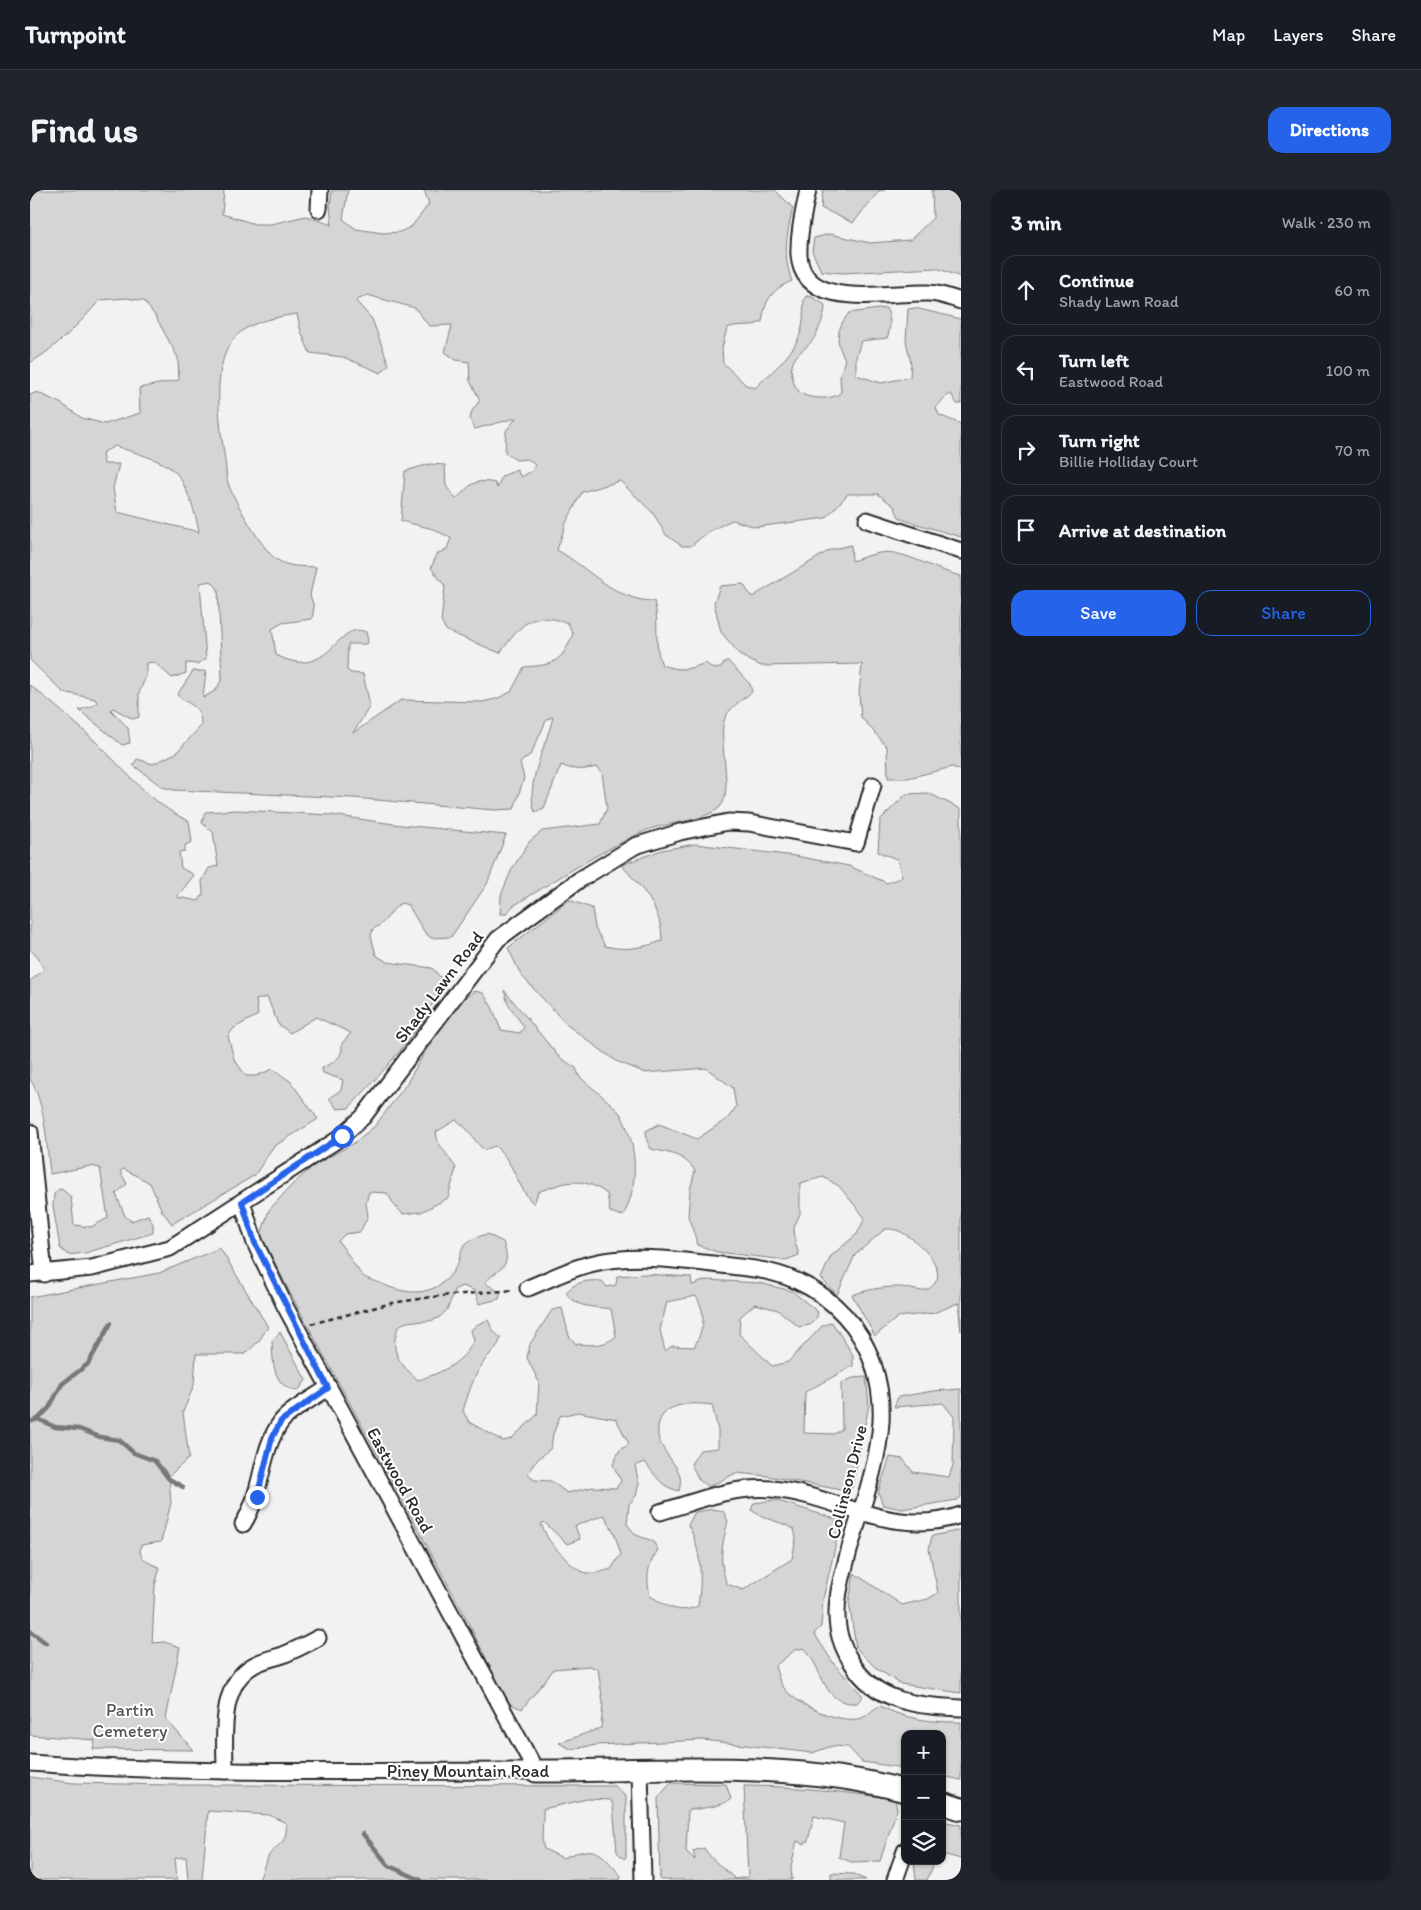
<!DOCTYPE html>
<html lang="en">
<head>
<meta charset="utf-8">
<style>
	:root { --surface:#171b24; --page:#20242c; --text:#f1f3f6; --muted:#9ea1a6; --line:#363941; --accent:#2563eb }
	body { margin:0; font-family:Itim,sans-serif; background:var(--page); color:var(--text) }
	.controls { position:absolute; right:15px; bottom:15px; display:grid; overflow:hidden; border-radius:10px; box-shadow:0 1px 4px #0004 }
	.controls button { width:45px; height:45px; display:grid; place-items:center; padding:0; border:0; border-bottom:1px solid var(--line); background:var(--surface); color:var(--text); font:25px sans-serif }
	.stop { position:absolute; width:15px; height:15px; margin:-11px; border:4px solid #2563eb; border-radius:50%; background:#fff }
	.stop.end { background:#2563eb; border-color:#fff; box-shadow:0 1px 5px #0008 }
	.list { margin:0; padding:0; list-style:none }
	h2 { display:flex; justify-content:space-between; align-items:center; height:65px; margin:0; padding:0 20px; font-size:21px }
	h2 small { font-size:16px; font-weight:400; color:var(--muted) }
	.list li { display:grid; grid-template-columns:32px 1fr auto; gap:15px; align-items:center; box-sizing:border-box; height:70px; margin:0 10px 10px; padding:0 10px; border:1px solid var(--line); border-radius:15px }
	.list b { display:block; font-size:19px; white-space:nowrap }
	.list p { margin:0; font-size:16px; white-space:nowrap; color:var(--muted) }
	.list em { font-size:16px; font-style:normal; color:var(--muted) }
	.actions { display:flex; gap:10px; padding:15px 20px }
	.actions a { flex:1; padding:11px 0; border:1px solid var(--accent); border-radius:15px; text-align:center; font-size:18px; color:var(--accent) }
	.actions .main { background:var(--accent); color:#fff }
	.icon { flex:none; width:28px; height:28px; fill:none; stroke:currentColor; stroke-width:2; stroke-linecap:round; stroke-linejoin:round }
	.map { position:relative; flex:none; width:931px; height:1690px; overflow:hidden; border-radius:15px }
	header { display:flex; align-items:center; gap:30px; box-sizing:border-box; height:70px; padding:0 25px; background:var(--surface); border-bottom:1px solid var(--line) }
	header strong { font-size:24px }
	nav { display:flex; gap:28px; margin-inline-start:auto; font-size:18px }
	.intro { display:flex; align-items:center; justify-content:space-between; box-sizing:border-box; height:120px; padding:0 30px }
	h1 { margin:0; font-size:35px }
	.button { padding:12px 22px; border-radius:15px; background:var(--accent); color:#fff; font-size:18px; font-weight:700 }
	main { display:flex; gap:30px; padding:0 30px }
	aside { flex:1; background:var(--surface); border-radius:15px; box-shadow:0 1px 4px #0004 }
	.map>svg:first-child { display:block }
	.green { fill:#d5d5d5; stroke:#808080; fill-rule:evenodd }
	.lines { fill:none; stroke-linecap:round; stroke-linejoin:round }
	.stream { stroke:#787878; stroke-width:4.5 }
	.street-casing { stroke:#2b2b2b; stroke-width:19 }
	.secondary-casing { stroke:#2b2b2b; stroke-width:25 }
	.path { stroke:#2b2b2b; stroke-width:2.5; stroke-dasharray:5 4; stroke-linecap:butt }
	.street { stroke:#fff; stroke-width:15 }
	.secondary { stroke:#fff; stroke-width:21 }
	.route { stroke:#2563eb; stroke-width:6 }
	.labels { text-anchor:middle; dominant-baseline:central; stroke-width:4; stroke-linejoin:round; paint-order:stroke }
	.street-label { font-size:18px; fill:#2b2b2b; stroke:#fff }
	.park-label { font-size:18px; fill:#565656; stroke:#fff }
</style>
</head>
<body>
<header>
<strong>Turnpoint</strong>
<nav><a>Map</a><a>Layers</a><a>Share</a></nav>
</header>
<div class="intro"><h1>Find us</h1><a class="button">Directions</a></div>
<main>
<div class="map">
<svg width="931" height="1690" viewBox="0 0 931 1690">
	<rect width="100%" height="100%" fill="#f2f2f2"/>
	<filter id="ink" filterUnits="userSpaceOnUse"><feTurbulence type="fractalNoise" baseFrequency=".02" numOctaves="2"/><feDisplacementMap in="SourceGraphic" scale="10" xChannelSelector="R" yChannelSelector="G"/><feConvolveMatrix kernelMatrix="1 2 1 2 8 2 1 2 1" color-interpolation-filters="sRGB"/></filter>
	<g filter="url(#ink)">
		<g class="green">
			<path d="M0,0H194L192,24L225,34H241L276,26L302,35L300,16L302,0H318L313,29L326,39L353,43L370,42L382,36L399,14L394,0H745L763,18C757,43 752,66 762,91C742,99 735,110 732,132C720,138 709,133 697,138L692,158L693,173L716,195L725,198C742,181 764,165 771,141C774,131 773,119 774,110L776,106L782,107L795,115C795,125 788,143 782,151C775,160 766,162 762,175C760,184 764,201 774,205C783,209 805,210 811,202L810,186L815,169C805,152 806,139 819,123L856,118C861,127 861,138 857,148L831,151L826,167V185L851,193L880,187L881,173L876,151L878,119L885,118L931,129V214H927L921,204L915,207L906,218L909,225L931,234V347L874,330L869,327L864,316L848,304H818L796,328L726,337L702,330L678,342L661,356H652L636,345L623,323L590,291L552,302L536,333L527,360C559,378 585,411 624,411C630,432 623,456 632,475C649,481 659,480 675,473L684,479L690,478L697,470L720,494L722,502C712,510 697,519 694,531C688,549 704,604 690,617C674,632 635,632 615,641C568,662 526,690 483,716L476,724H470L471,705L482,679L499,652L512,641L570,634L577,618L572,583L567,577C553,580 544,581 531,575L514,618L505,622C494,596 517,554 523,527L517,529L501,564L490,573L494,588L484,619L464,620L323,608L143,600L132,597L103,575L107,569L123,574L146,563L171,536C171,514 161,517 147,505L163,481H176L173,508L186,500L192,489L188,399L181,391L170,393L176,469L167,474L156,473V483L142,488L124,472L116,473V486L109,503V527L103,529L83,518L81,520L98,538L100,553L92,555L49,520L63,516L67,512L65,509L33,502L0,470V205L7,202L32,214L52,228L75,234L110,223L109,198L149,190L148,168L126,127L114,111L97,108L70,110C50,133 27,157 0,173ZM337,105L385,118L399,136L422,135L415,162L426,170L439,172L440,191L450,210L442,221L440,229L445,239L486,228L476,241L475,263L486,270L498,269L505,275L502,281L491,287L487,280L472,286L467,298L465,293C443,288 441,295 426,309L416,296L415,275L400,274L375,281L371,331L403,339L421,348L417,359L407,364L401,378L415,396L411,432L417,441L470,463C492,434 500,420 538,433L543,444C531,473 524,475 494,477L481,502L466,509L452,512L371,510L323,543L340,516L333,484L321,483L317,480L318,454H337L338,451L336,442C306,429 301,493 246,465L242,439L252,433L282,429L284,417L280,405L286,377C271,376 259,378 246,369C232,359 206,313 199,296C196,288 196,278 195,270C190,237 181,179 202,151C215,132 246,127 267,124L271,142L280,163L313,167L351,183L359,175L342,129L326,111ZM85,256C104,263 130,268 145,282C156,292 167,328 169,342L87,322L83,298L89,274H74L72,263Z"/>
			<path d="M793,0H855L849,1L823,33L791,18Z"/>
			<path d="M902,0H931V87L906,78L812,83L791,81L782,61L784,48L800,44L840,53L880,50L903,28Z"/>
			<path d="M821,355L822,371C834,367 852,360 864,363C886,367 908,381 931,386V580L922,577L878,588H858L857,557L831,527L829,504L832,474L731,476L711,466L691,442L684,413L690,396L713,394L722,407L800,360Z"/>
			<path d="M0,495C22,513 44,531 65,551C93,578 122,615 159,631L162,652L155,655V661L149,662L151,678L164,685L147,707L169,711L173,704L172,691L179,678L188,676L183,642L172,633L175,622L207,620L301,625L371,635L476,645L457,694L421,747L401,748L395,743L378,715L371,713C358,722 359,731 343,739L341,746L346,765L357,772L402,778L412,789C405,827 346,889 319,918L307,919L299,908L311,900L313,890L293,883L292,878C305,871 313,869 312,853L321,843L286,827L260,843L248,834L237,807L226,810L228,825L204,838L198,846L204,869L216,886H226L243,879L260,891L288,929L243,957L225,985L142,1034L132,1021L120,993L94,979L90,981L97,994L86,1004L95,1026L101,1031L118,1025L123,1034V1043L55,1063L38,1065L30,1058L23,1016L24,1004L29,999L33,1000L41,1007L44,1035L61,1037L78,1028L70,978L61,976L20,984C17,956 15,912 0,889V791L14,780L8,768L0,759Z"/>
			<path d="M898,603L931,619V1141L928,1113L904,1123L868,1127L845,1146L822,1105C837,1100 850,1097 867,1097C881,1096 894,1108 905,1093C918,1076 881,1044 866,1040C863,1039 858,1039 855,1039L825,1065L807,1105L791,1088L801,1066L827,1044L835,1028L809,996L793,987L770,993V1024L764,1037L765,1052L769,1065L756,1070L687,1062L668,1055L658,1026L660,1000L665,981C654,964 639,963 621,959L617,951L616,941L629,934L667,949L698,928L706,917L703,898L676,878L616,883L586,871L537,835L491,785L478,758L539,710L562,718L565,738L575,756C596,761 611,758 632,751C632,718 612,698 591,675L632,660L665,654L765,666L819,676L857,693L872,687L867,669L848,662L850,630L876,604Z"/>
			<path d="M474,800L529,867L546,878L549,886C558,895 586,916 591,925C608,956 609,996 593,1026L580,1022L577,1004C552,985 535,992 508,1002L504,1014C486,997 485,972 465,956L454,960C442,949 440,939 426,930L406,942L408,952L426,978L418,1008L391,1022L373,1024L365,1016L357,1003L339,1002L336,1013L338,1026L330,1042L315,1044L308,1051C317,1061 323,1075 332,1085C336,1089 344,1091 350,1093C375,1105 403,1108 422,1083C438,1062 420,1055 457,1044L473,1052C483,1080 469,1076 455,1093L471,1103L469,1109L449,1114L445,1101L433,1096L425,1099C419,1110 422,1119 408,1128C398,1134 384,1129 374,1133C368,1136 367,1139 366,1145C360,1164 375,1179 388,1190C412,1183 434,1172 444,1150L441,1140L448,1134L458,1130L464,1142L471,1148C467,1160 459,1163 453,1173C443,1188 438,1204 433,1221L439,1232L473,1251L481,1249L507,1225L509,1192L497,1168L500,1154L522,1120L532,1118L539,1146L546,1154C561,1155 574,1157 586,1146L581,1119C563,1116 548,1119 536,1103C545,1091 558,1090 572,1091L577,1097L586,1095L587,1086L614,1084L661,1087L662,1095L677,1090L729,1093L762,1101L788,1122L787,1127L780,1135L769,1137L748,1120L725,1114L710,1127L709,1144L742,1176L758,1172L792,1136L802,1132L823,1165V1176L775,1202L774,1243L804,1244L812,1239L811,1193L823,1188L836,1187L839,1215L822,1298L811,1300L738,1286L706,1283L678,1297L669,1290L661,1274L670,1260L688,1258V1240L682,1215C660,1212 625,1212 628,1245C630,1260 646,1272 650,1286C651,1290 650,1297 649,1301C631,1297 626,1286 615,1272L605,1276L609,1293L606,1306L599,1314L597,1334L606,1345L623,1351L628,1360C617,1376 616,1387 620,1406C638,1416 647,1425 668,1416C672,1389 672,1360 658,1335L665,1322L683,1319L693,1321L698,1331C692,1355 688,1371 697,1394L713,1400L762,1369L766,1348L764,1339C750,1331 735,1330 721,1320L724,1313L745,1310L806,1329L810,1336L793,1409L791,1437L784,1443L804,1474L833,1506L827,1513C792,1516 794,1479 774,1458L765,1460L745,1476C747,1482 749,1492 754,1498C767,1515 806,1532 827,1529C836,1529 841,1519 850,1516C877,1530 902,1532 931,1532V1590L912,1586V1544H875V1578L832,1572L818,1557L802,1556L782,1563L673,1550L567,1555L541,1559L529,1553L571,1538L573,1513L568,1479L559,1476L524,1479L492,1519L478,1513L434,1424L259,1101L231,1045L239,1020L260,997L283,976L324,953L345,936L375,896L420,820L444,801L453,803L462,817L471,840L490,843L494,837L478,814ZM666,1106C677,1125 674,1138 664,1157L642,1156L635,1161L630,1140L637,1112ZM548,1222L586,1229L599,1254L589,1261L583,1275L591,1291L586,1298L563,1297L537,1303L521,1291L504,1290L498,1283L506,1271L521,1258L523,1244L530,1226ZM574,1325L584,1342L591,1364L581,1379C557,1387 550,1384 533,1366C521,1354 518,1350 511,1334L514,1332L537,1354L550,1349L545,1336Z"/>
			<path d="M190,1058L238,1137L229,1151L215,1164H166L164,1195L153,1222L159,1268L139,1286L141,1313L131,1352L111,1355C107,1370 119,1372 130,1378L125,1395L122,1453L134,1452L150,1457L136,1529L163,1560L63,1559L65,1550L0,1545V1107L129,1083Z"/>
			<path d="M250,1142L276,1190L268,1201C242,1197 243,1172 242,1151Z"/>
			<path d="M931,1199V1307L927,1310L872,1319L853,1315L848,1302L860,1267L873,1269L883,1282L919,1287L923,1275L924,1227L913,1213L864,1217L868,1207L903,1201Z"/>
			<path d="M931,1340V1503L871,1494L847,1479L826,1458L819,1412L824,1383L872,1415L898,1409L908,1403L899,1359L902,1346Z"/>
			<path d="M0,1587L43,1593L140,1595L585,1596L596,1607V1667L594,1669L587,1662L583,1615L580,1610L557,1609L513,1619C514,1634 510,1644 514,1659L533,1668C566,1654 569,1660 591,1686L590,1690H229C232,1683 234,1674 238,1667C246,1653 258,1656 256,1633L239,1625L178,1621L172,1690H158L156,1667L145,1668L147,1690H0Z"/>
			<path d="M641,1593L696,1594L701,1609C694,1616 669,1619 658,1620L656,1661L665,1670L663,1661L674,1658C682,1671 694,1678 705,1689L718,1687L714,1596C765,1596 815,1602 865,1609L867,1619L850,1671L821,1672L809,1667L814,1633L784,1626L778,1651L774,1654L767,1651L761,1676L762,1690H630L628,1608Z"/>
			<path d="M912,1631L931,1635V1669L912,1664Z"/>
			<path d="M884,1671H905L897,1690H886Z"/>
			<path d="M801,1683L823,1684L836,1690H801Z"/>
		</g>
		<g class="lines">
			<g class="stream">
				<path d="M8,1229L25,1237L49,1239L70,1247L89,1250L104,1263L125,1271L139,1289L153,1297"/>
				<path d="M0,1232L8,1229L19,1218L32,1194L58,1174L81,1133"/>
				<path d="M0,1441L16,1453"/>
				<path d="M333,1644L359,1676L391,1690"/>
			</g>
			<defs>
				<g id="street">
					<path d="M778,0C774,20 768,44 769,65C773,123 860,101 898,103C909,103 921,108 931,111"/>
					<path d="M289,19L290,0"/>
					<path d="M837,330L931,361"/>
					<path d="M0,942L14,1084"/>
					<path d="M0,1084L62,1078L140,1058L307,950L333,927L468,749L549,690L605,656L650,642L698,632L719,633L826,653L843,595"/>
					<path d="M498,1098C518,1090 539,1079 560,1074C608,1062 660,1072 709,1077C751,1081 786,1094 815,1126C841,1154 853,1194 851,1232C848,1276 831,1319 819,1361C812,1387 804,1412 808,1438C810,1451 815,1462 822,1473C846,1513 889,1516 931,1518"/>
					<path d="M630,1322C665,1312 704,1295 742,1299C808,1305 861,1349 931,1325"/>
					<path d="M213,1334C233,1303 230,1260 251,1232C260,1220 285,1207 298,1198"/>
					<path d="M0,1573C168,1585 337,1581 506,1581L255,1116L225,1053L212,1012"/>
					<path d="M195,1581C195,1547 188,1495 224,1475C233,1470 244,1468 253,1465C265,1460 277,1454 288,1448"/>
					<path d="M610,1581L613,1690"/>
					<path d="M865,1690L875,1661"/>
				</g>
				<g id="secondary">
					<path d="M506,1581C621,1581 764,1569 875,1601"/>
					<path d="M912,1613L931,1619"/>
				</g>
			</defs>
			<use href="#street" class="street-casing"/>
			<use href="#secondary" class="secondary-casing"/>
			<path class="path" d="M281,1134L362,1113L409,1106L484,1100"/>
			<use href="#street" class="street"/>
			<use href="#secondary" class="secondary"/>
		</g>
	</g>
	<g class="lines" filter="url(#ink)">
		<path class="route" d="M227,1307L242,1248L251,1231L298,1198L225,1053L212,1012L312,946"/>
	</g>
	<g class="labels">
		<g class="street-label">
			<text transform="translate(409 797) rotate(-53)">Shady Lawn Road</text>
			<text transform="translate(370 1290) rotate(61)">Eastwood Road</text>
			<text transform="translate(817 1292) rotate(-76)">Collinson Drive</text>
			<text x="438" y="1581">Piney Mountain Road</text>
		</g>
		<g class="park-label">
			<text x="100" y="1520">Partin<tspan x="100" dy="21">Cemetery</tspan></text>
		</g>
	</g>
</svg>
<div class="controls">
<button>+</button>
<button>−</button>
<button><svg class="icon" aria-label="layers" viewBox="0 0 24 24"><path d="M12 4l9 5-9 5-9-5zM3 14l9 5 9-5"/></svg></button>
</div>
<div class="stop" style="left:312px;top:946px"></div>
<div class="stop end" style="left:227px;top:1307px"></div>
</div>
<aside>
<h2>3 min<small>Walk · 230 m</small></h2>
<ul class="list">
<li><svg class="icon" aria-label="ahead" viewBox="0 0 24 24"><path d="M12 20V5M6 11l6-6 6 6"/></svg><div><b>Continue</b><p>Shady Lawn Road</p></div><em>60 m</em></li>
<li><svg class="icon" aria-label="left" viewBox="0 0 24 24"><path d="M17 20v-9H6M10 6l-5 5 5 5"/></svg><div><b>Turn left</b><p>Eastwood Road</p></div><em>100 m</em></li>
<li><svg class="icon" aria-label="right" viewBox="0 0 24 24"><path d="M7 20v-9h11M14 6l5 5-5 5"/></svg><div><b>Turn right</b><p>Billie Holliday Court</p></div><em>70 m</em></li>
<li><svg class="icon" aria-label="arrive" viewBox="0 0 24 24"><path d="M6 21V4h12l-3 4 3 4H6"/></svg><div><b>Arrive at destination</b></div></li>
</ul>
<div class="actions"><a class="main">Save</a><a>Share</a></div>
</aside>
</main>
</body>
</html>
